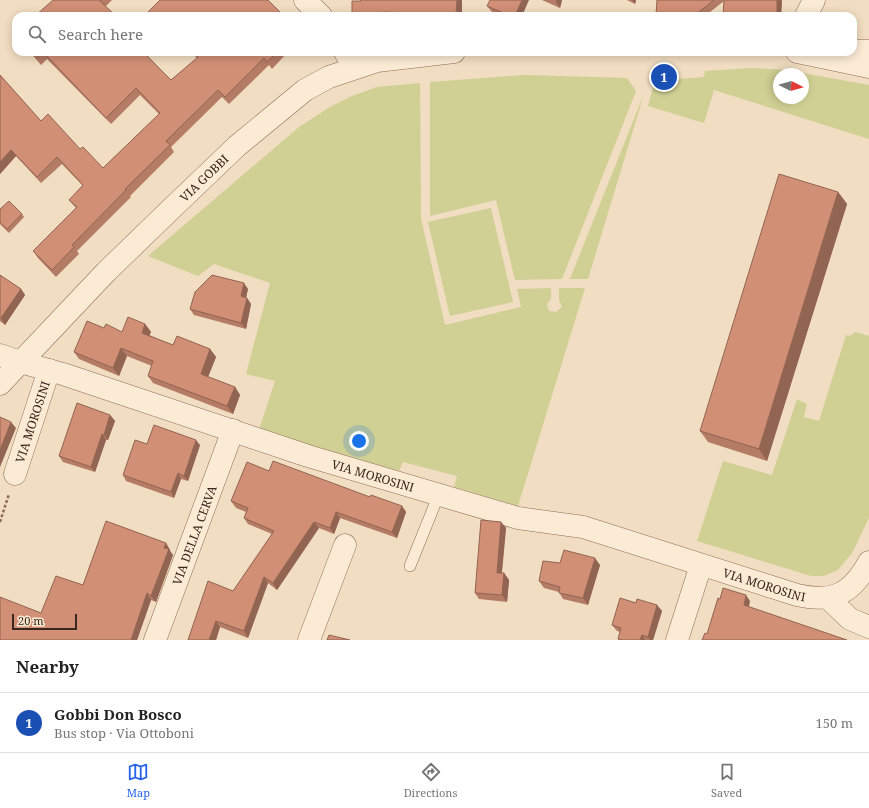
<!DOCTYPE html>
<html lang="en">
<head>
<meta charset="utf-8">
<style>
	:root { --surface:#fff; --page:#f6f6f6; --text:#222; --muted:#767676; --line:#e0e0e0; --accent:#2563eb }
	body { margin:0; font-family:"Noto Serif",serif; background:var(--page); color:var(--text) }
	.compass { position:absolute; left:773px; top:68px; width:36px; height:36px; border-radius:50%; background:var(--surface); box-shadow:0 2px 10px #0003; rotate:95deg }
	.scale { position:absolute; left:12px; bottom:10px; width:65px; box-sizing:border-box; padding-left:4px; border:2px solid #3a271d; border-top:0; font-size:11px; line-height:14px; white-space:nowrap; color:#3a271d; -webkit-text-stroke:3px #f8e8d1; paint-order:stroke }
	.you { position:absolute; left:359px; top:441px; width:14px; height:14px; margin:-10px; border:3px solid #fff; border-radius:50%; background:#1a73e8; box-shadow:0 0 0 6px #1a73e833 }
	.badge { display:grid; place-items:center; width:26px; height:26px; border-radius:50%; background:var(--accent); color:#fff; font-size:13px; font-weight:700 }
	.pin { position:absolute; translate:-50% -50%; border:2px solid #fff; box-shadow:0 1px 4px #0006 }
	.list { margin:0; padding:0; list-style:none }
	h2 { display:flex; justify-content:space-between; align-items:center; height:52px; margin:0; padding:0 16px; font-size:17px }
	h2 small { font-size:13px; font-weight:400; color:var(--muted) }
	.list li { display:grid; grid-template-columns:26px 1fr auto; gap:12px; align-items:center; box-sizing:border-box; height:60px; padding:0 16px; border-top:1px solid var(--line) }
	.list b { display:block; font-size:15px; white-space:nowrap }
	.list p { margin:0; font-size:13px; white-space:nowrap; color:var(--muted) }
	.list em { font-size:13px; font-style:normal; color:var(--muted) }
	.icon { flex:none; width:22px; height:22px; fill:none; stroke:currentColor; stroke-width:2; stroke-linecap:round; stroke-linejoin:round }
	.map { position:relative; flex:none; width:869px; height:640px; overflow:hidden }
	.search { position:absolute; background:var(--surface); box-shadow:0 2px 10px #0003; left:12px; right:12px; top:12px; height:44px; display:flex; align-items:center; gap:10px; box-sizing:border-box; padding:0 14px; border-radius:12px; color:var(--muted); font-size:15px }
	.sheet { height:112px; background:var(--surface) }
	nav { display:flex; justify-content:space-around; align-items:center; box-sizing:border-box; height:56px; border-top:1px solid var(--line); background:var(--surface); font-size:11px; color:var(--muted) }
	nav a { display:grid; justify-items:center; gap:2px }
	nav .on { color:var(--accent) }
	.map>svg:first-child { display:block }
	.green { fill:#d0cf94; fill-rule:evenodd }
	.lines { fill:none; stroke-linecap:round; stroke-linejoin:round }
	.service-casing { stroke:#8c6d57; stroke-width:12 }
	.minor-casing { stroke:#8c6d57; stroke-width:23 }
	.tertiary-casing { stroke:#8c6d57; stroke-width:23 }
	.path { stroke:#8c6d57; stroke-width:2.5; stroke-dasharray:3 2; stroke-linecap:butt }
	.service { stroke:#fbebd5; stroke-width:11 }
	.minor { stroke:#fbebd5; stroke-width:22 }
	.tertiary { stroke:#fbebd5; stroke-width:22 }
	.wall { fill:#b47b65 }
	.shaded-wall { fill:#926452 }
	.building { fill:#d18f75; stroke:#926452 }
	.labels { text-anchor:middle; dominant-baseline:central; stroke-width:3; stroke-linejoin:round; paint-order:stroke }
	.street-label { font-size:12px; fill:#3a271d; stroke:#f8e8d1 }
</style>
</head>
<body>
<div class="map">
<svg width="869" height="640" viewBox="0 0 869 640">
	<rect width="100%" height="100%" fill="#f1ddc1"/>
	<g class="green">
		<path d="M752,68L786,70L869,85V139L714,90L704,123L648,106L655,81L704,77L705,71ZM779,74H803V98H779Z"/>
		<path d="M525,75L627,78L636,91L562,279L515,280L496,200L430,216V82Z"/>
		<path d="M420,83L421,218L445,325L521,307L517,289L551,288V299L547,304L549,311L556,312L562,307L559,300V288H585L518,506L454,487L457,476L403,462L399,471L259,430L275,381L246,374L270,283L214,264L198,276L148,256L299,127L330,107L352,96L377,87Z"/>
		<path d="M644,94L588,279H570Z"/>
		<path d="M491,208L513,302L450,316L428,222Z"/>
		<path d="M856,332L869,336V518L852,553L838,570L824,576H811L697,541L723,461L772,475L797,399L807,404L804,417L819,421L846,335L850,336Z"/>
	</g>
	<g class="lines">
		<defs>
			<path id="service" d="M410,566L439,494"/>
			<g id="minor">
				<path d="M305,0L321,16"/>
				<path d="M806,16L814,0"/>
				<path d="M345,52L354,67"/>
				<path d="M797,52L869,67"/>
				<path id="s1" d="M0,355L20,362L63,374L308,456L518,518L583,527L797,595C832,603 851,595 869,562"/>
				<path id="s2" d="M15,474L49,370"/>
				<path d="M829,599L850,619L869,627"/>
				<path id="s3" d="M155,640L233,430"/>
				<path d="M309,640L345,545"/>
				<path d="M677,640L701,565"/>
			</g>
			<g id="tertiary">
				<path d="M853,51H869"/>
				<path id="s4" d="M0,384L106,272L169,211L237,146L305,90L329,77L377,61L454,52"/>
			</g>
		</defs>
		<use href="#service" class="service-casing"/>
		<use href="#minor" class="minor-casing"/>
		<use href="#tertiary" class="tertiary-casing"/>
		<path class="path" d="M0,522L9,494"/>
		<use href="#service" class="service"/>
		<use href="#minor" class="minor"/>
		<use href="#tertiary" class="tertiary"/>
	</g>
	<g class="wall">
		<path d="M53,0H112L106,6Z"/>
		<path d="M361,0H462V16H352Z"/>
		<path d="M542,0H562L560,8Z"/>
		<path d="M627,0H636L635,4Z"/>
		<path d="M657,0H782L781,16H723L724,1L705,16H656V15Z"/>
		<path d="M487,6L522,16H501L492,12Z"/>
		<path d="M30,52H144L171,80L197,58L191,52H288L272,69L269,65L229,104L222,97L171,147L174,152L130,196L131,197L77,251L79,254L56,277L38,258L33,251L76,208L69,200L83,186L62,164L41,183L16,156L0,174V75L41,121L80,149L103,168L159,114L140,95L111,124L47,59L41,65Z"/>
		<path d="M838,192L847,204L767,461L708,442L700,431Z"/>
		<path d="M0,209L22,214L24,217L9,233L0,224Z"/>
		<path d="M0,275L21,289L25,295L5,325L0,321Z"/>
		<path d="M248,289L246,297L251,304L246,329L194,315L190,309Z"/>
		<path d="M145,324L151,332L149,335L173,345L210,349L216,357L208,377L235,387L240,395L233,414L153,383L148,376L152,366L127,356L119,376L79,359L74,352L104,328L122,332Z"/>
		<path d="M110,415L115,421L108,440H106L95,472L63,462L59,456Z"/>
		<path d="M147,444L200,445L188,481L181,479L174,498L126,481L123,475Z"/>
		<path d="M269,471L370,497L402,506L406,512L397,538L340,518L334,534L319,528L277,590L268,583L248,638L220,627L216,640H188L233,591L272,534L248,524L244,518L246,512L236,508L231,501Z"/>
		<path d="M501,522L506,528L502,573H504L509,580L507,602L479,599L475,593Z"/>
		<path d="M166,543L170,550V551L173,555L156,602L151,600L137,640H0L41,613L83,585Z"/>
		<path d="M560,563L600,565L588,605L563,599L559,592L544,588L539,581Z"/>
		<path d="M636,603L657,605L662,611L653,640H619L618,639L620,632L617,631L612,625Z"/>
	</g>
	<g class="shaded-wall">
		<path d="M457,0H462V16H457L456,15Z"/>
		<path d="M522,0H529L522,16H515Z"/>
		<path d="M556,0H562L560,8L556,2Z"/>
		<path d="M632,0H636L635,4Z"/>
		<path d="M777,0H782L781,16H777Z"/>
		<path d="M383,12L386,16H383Z"/>
		<path d="M11,150L16,156L0,174V162Z"/>
		<path d="M838,192L847,204L767,461L759,449Z"/>
		<path d="M244,283L248,289L245,302L241,296Z"/>
		<path d="M21,289L25,295L5,325L1,318Z"/>
		<path d="M247,298L251,304L246,329L241,323Z"/>
		<path d="M145,324L151,332L147,340L142,333Z"/>
		<path d="M121,348L127,356L119,376L113,368Z"/>
		<path d="M210,349L216,357L206,382L201,374Z"/>
		<path d="M235,387L240,395L233,414L227,406Z"/>
		<path d="M110,415L115,421L108,440L104,435Z"/>
		<path d="M11,422L16,428L0,467V450Z"/>
		<path d="M102,434L106,440L95,472L91,467Z"/>
		<path d="M196,440L200,445L188,481L184,476Z"/>
		<path d="M178,473L181,479L174,498L171,492Z"/>
		<path d="M402,506L406,512L397,538L392,532Z"/>
		<path d="M336,512L340,518L334,534L330,528Z"/>
		<path d="M314,522L319,528L277,590L273,583Z"/>
		<path d="M501,522L506,528L501,579L497,573Z"/>
		<path d="M166,543L170,550V551L173,555L156,602L151,596Z"/>
		<path d="M595,558L600,565L588,605L583,598Z"/>
		<path d="M504,573L509,580L507,602L502,595Z"/>
		<path d="M264,577L268,583L248,638L244,631Z"/>
		<path d="M147,593L151,600L137,640H131Z"/>
		<path d="M746,595L750,601L748,612L744,605Z"/>
		<path d="M657,605L662,611L653,640H650L648,637Z"/>
		<path d="M216,621L220,627L216,640H209Z"/>
		<path d="M642,635L645,640H640Z"/>
	</g>
	<g class="building">
		<path d="M53,0H101L100,1L116,16H35Z"/>
		<path d="M160,0H268L284,16H144Z"/>
		<path d="M361,0H457L456,15L383,12V16H352V1H361Z"/>
		<path d="M490,0H522L515,16H510L487,6Z"/>
		<path d="M657,0H714L694,16H666L656,15Z"/>
		<path d="M724,0H777V16H723Z"/>
		<path d="M31,52H143L171,80L198,57L193,52H277L267,62L264,58L225,97L218,90L166,141L170,145L125,189L126,190L72,245L74,247L52,270L33,251L77,207L69,200L83,185L57,157L37,177L11,150L0,162V75L41,121L48,114L80,149L83,147L103,168L160,113L136,88L106,118L43,52L36,58Z"/>
		<path d="M779,174L838,192L759,449L700,431Z"/>
		<path d="M9,201L22,214L7,229L0,223V209Z"/>
		<path d="M0,275L21,289L1,318H0Z"/>
		<path d="M212,275L244,283L241,296L247,298L241,323L190,309L195,292Z"/>
		<path d="M128,317L145,324L142,333L173,345L177,336L210,349L201,374L235,387L227,406L148,376L153,361L121,348L113,368L74,352L87,321L104,328L106,324L122,332Z"/>
		<path d="M77,403L110,415L104,435L102,434L91,467L59,456Z"/>
		<path d="M0,417L11,422L0,450Z"/>
		<path d="M154,425L196,440L184,476L178,473L171,492L123,475L135,440L147,444Z"/>
		<path d="M273,461L370,497L371,495L402,506L392,532L336,512L330,528L314,522L273,583L264,577L244,631L216,621L209,640H188L208,581L233,591L274,531L244,518L248,508L231,501L247,462L269,471Z"/>
		<path d="M481,520L501,522L497,573H504L502,595L475,593Z"/>
		<path d="M106,521L166,543L164,548L169,549L151,596L147,593L131,640H0V597L41,613L56,576L83,585Z"/>
		<path d="M564,550L595,558L583,598L559,593L560,587L539,581L543,561L560,563Z"/>
		<path d="M723,588L746,595L744,605L847,640H702L705,633L707,634L718,598L720,599Z"/>
		<path d="M620,598L636,603L637,599L657,605L648,637L642,635L640,640H622L618,639L621,628L612,625Z"/>
		<path d="M329,635L350,640H327Z"/>
	</g>
	<g class="labels">
		<g class="street-label">
			<text stroke="none"><textPath href="#s4" startOffset="290">VIA GOBBI</textPath></text>
			<text stroke="none"><textPath href="#s2" startOffset="55">VIA MOROSINI</textPath></text>
			<text stroke="none"><textPath href="#s1" startOffset="392">VIA MOROSINI</textPath></text>
			<text stroke="none"><textPath href="#s3" startOffset="112">VIA DELLA CERVA</textPath></text>
			<text stroke="none"><textPath href="#s1" startOffset="799">VIA MOROSINI</textPath></text>
		</g>
	</g>
</svg>
<svg class="compass" viewBox="-18 -18 36 36"><path d="M0-13l5 13h-10z" fill="#e53935"/><path d="M0 13l5-13h-10z" fill="#767676"/></svg>
<div class="scale">20 m</div>
<div class="you"></div>
<div class="pin badge" style="left:664px;top:77px;background:#1a4fb4">1</div>
<div class="search"><svg class="icon" aria-label="search" viewBox="0 0 24 24"><circle cx="10" cy="10" r="6"/><path d="M15 15l6 6"/></svg>Search here</div>
</div>
<section class="sheet">
<h2>Nearby<small></small></h2>
<ul class="list">
<li><span class="badge" style="background:#1a4fb4">1</span><div><b>Gobbi Don Bosco</b><p>Bus stop · Via Ottoboni</p></div><em>150 m</em></li>
</ul>
</section>
<nav>
<a class="on"><svg class="icon" aria-label="map" viewBox="0 0 24 24"><path d="M3 6l6-2 6 2 6-2v14l-6 2-6-2-6 2zM9 4v14M15 6v14"/></svg>Map</a>
<a><svg class="icon" aria-label="directions" viewBox="0 0 24 24"><path d="M12 3l9 9-9 9-9-9zM9 14v-3h6M13 9l2 2-2 2"/></svg>Directions</a>
<a><svg class="icon" aria-label="saved" viewBox="0 0 24 24"><path d="M7 4h10v16l-5-4-5 4z"/></svg>Saved</a>
</nav>
</body>
</html>
